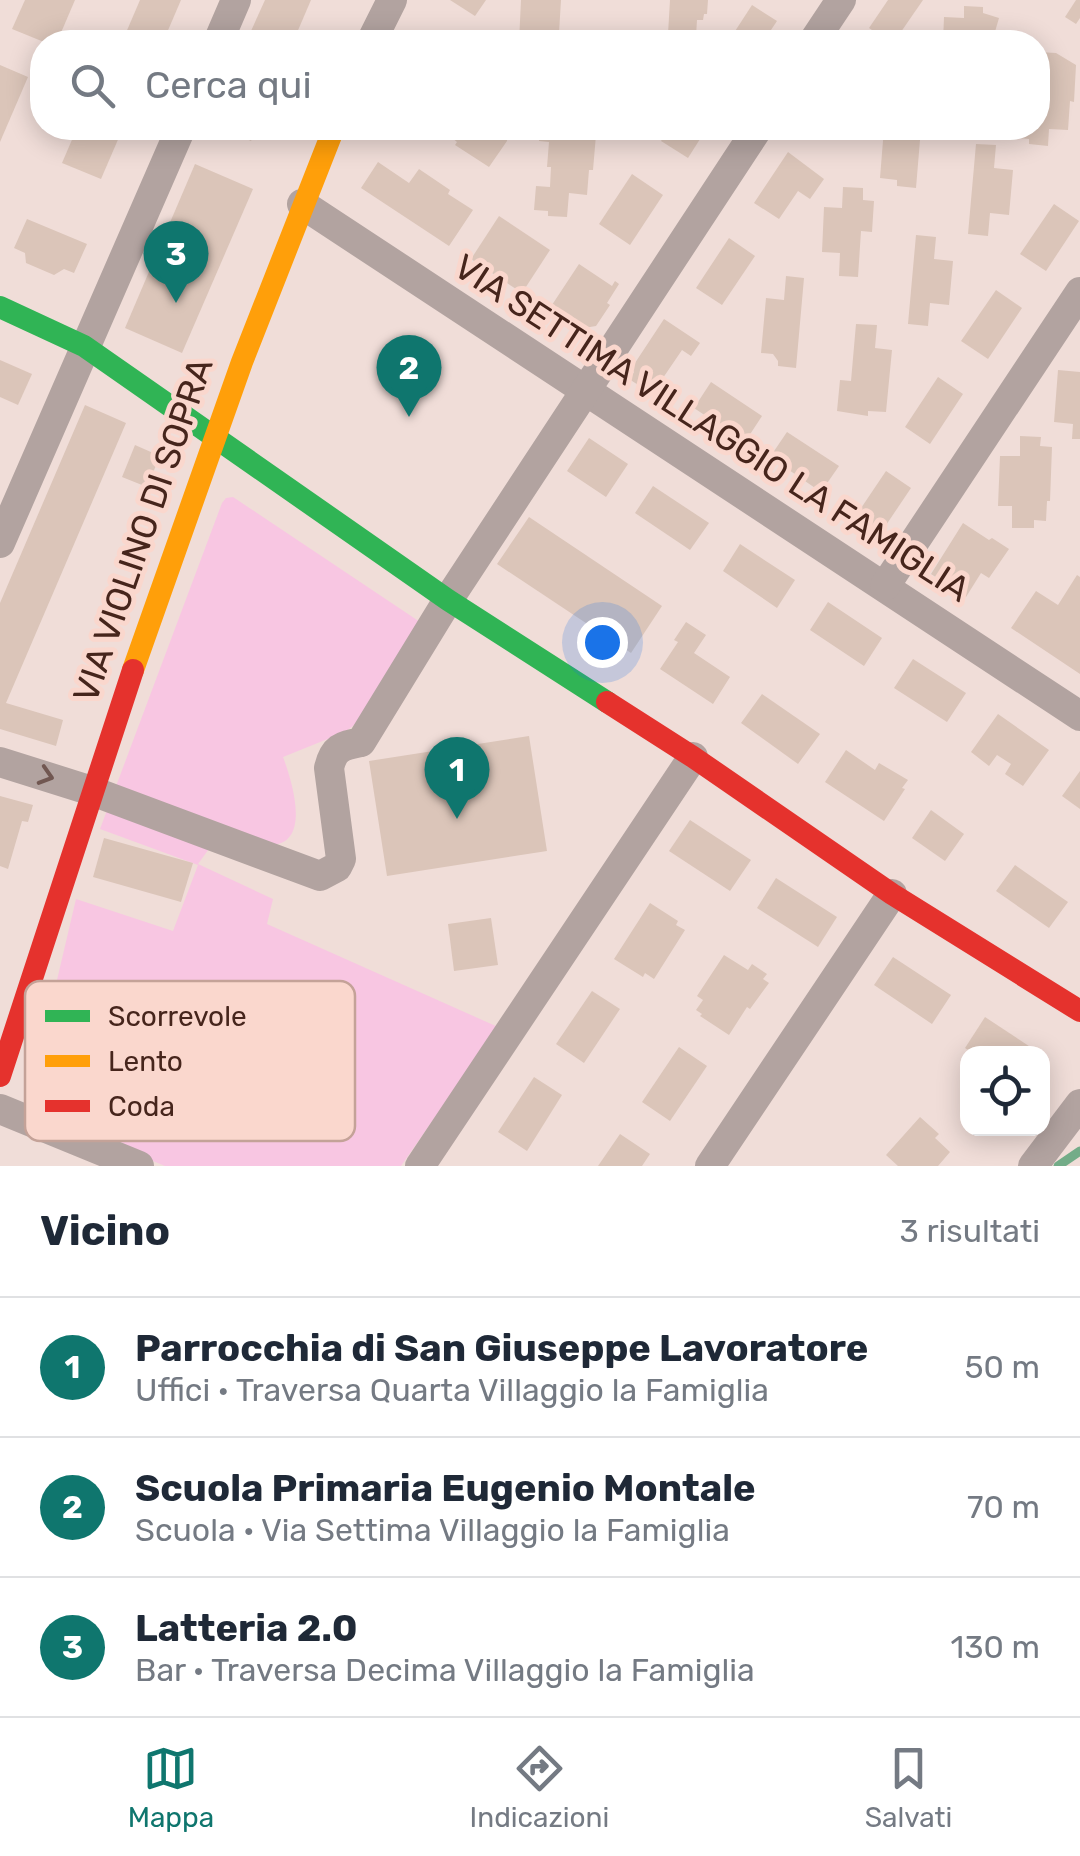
<!DOCTYPE html>
<html lang="it">
<head>
<meta charset="utf-8">
<style>
	:root { --surface:#fff; --page:#f2f2f3; --text:#1f2937; --muted:#747a83; --line:#e0e1e3; --accent:#0f766e }
	body { margin:0; font-family:Rubik,sans-serif; background:var(--page); color:var(--text) }
	.controls { position:absolute; right:30px; bottom:30px; display:grid; overflow:hidden; border-radius:20px; box-shadow:0 5px 25px #0003 }
	.controls button { width:90px; height:90px; display:grid; place-items:center; padding:0; border:0; border-bottom:2px solid var(--line); background:var(--surface); color:var(--text); font:50px sans-serif }
	.you { position:absolute; left:602px; top:642px; width:35px; height:35px; margin:-25px; border:8px solid #fff; border-radius:50%; background:#1a73e8; box-shadow:0 0 0 15px #1a73e833 }
	.badge { display:grid; place-items:center; width:65px; height:65px; border-radius:50%; background:var(--accent); color:#fff; font-size:32px; font-weight:700 }
	.pin { position:absolute; translate:-50% -82px; filter:drop-shadow(0 2px 5px #0008) }
	.pin::after { content:''; position:absolute; top:52px; width:35px; height:30px; background:inherit; clip-path:polygon(0 0,100% 0,50% 100%) }
	.list { margin:0; padding:0; list-style:none }
	h2 { display:flex; justify-content:space-between; align-items:center; height:130px; margin:0; padding:0 40px; font-size:42px }
	h2 small { font-size:32px; font-weight:400; color:var(--muted) }
	.list li { display:grid; grid-template-columns:65px 1fr auto; gap:30px; align-items:center; box-sizing:border-box; height:140px; padding:0 40px; border-top:2px solid var(--line) }
	.list b { display:block; font-size:38px; white-space:nowrap }
	.list p { margin:0; font-size:32px; white-space:nowrap; color:var(--muted) }
	.list em { font-size:32px; font-style:normal; color:var(--muted) }
	.icon { flex:none; width:55px; height:55px; fill:none; stroke:currentColor; stroke-width:2; stroke-linecap:round; stroke-linejoin:round }
	.map { position:relative; flex:none; width:1080px; height:1166px; overflow:hidden }
	.search { position:absolute; background:var(--surface); box-shadow:0 5px 25px #0003; left:30px; right:30px; top:30px; height:110px; display:flex; align-items:center; gap:25px; box-sizing:border-box; padding:0 35px; border-radius:40px; color:var(--muted); font-size:38px }
	.sheet { height:550px; background:var(--surface) }
	nav { display:flex; justify-content:space-around; align-items:center; box-sizing:border-box; height:140px; border-top:2px solid var(--line); background:var(--surface); font-size:28px; color:var(--muted) }
	nav a { display:grid; justify-items:center; gap:5px }
	nav .on { color:var(--accent) }
	.map>svg:first-child { display:block }
	.green { fill:#f8c6e2 }
	.lines { fill:none; stroke-linecap:round; stroke-linejoin:round }
	.stream { stroke:#73ac88; stroke-width:9 }
	.building { fill:#dbc5b9 }
	.street { stroke:#b2a3a0; stroke-width:30 }
	.fast { stroke:#30b455; stroke-width:22 }
	.slow { stroke:#ff9f0a; stroke-width:22 }
	.jam { stroke:#e5322d; stroke-width:22 }
	.oneway { stroke:#715751 }
	.labels { text-anchor:middle; dominant-baseline:central; stroke-width:10; stroke-linejoin:round; paint-order:stroke }
	.street-label { font-size:35px; fill:#46251c; stroke:#fad7cd }
	.key { fill:#fad7cd; stroke:#c4a298; stroke-width:2.5 }
	.key-label { font-size:28px; fill:#46251c }
</style>
</head>
<body>
<div class="map">
<svg width="1080" height="1166" viewBox="0 0 1080 1166">
	<rect width="100%" height="100%" fill="#f0ddd8"/>
	<path class="green" d="M233,497L426,626L366,716L345,732L283,757C292,781 313,847 268,845C252,845 234,838 219,835L198,864L273,899L267,924L498,1027L401,1166H165L27,1108L76,899L173,931L198,865L100,829L222,503L226,498Z"/>
	<g class="lines">
		<path class="stream" d="M1058,1166L1080,1151"/>
	</g>
	<g class="building">
		<path d="M25,0H75L57,42H44L12,29Z"/>
		<path d="M140,0H181L163,42H122Z"/>
		<path d="M265,0H311L293,42H246Z"/>
		<path d="M450,0H486L475,16Z"/>
		<path d="M521,0H561L559,33H574L573,42H519Z"/>
		<path d="M670,0H708L707,14H704L703,20H697L696,36L668,34Z"/>
		<path d="M888,0H923L894,42H890L869,28Z"/>
		<path d="M1076,0H1080V18L1076,24L1065,17Z"/>
		<path d="M752,5L777,21L763,42H728Z"/>
		<path d="M964,6L983,7V13L999,18L992,42H943L944,17L964,18Z"/>
		<path d="M605,34L634,35V39H644V42H604Z"/>
		<path d="M1038,52L1056,53L1076,65L1074,102L1070,101L1068,130L1049,129L1048,146L1029,144V139L1019,138L1020,128H1038Z"/>
		<path d="M0,65L28,77L0,142Z"/>
		<path d="M77,128H123L101,179L62,163Z"/>
		<path d="M221,128H257L251,141Z"/>
		<path d="M457,128H508L507,141L489,167L455,145L457,142L451,137Z"/>
		<path d="M539,128H573V130L585,131V134L596,135L593,170H589L587,195L569,193L567,217L548,216V211L534,210L536,186L550,187L551,167H547L549,142L539,141Z"/>
		<path d="M669,128H707L688,158L661,141Z"/>
		<path d="M884,128H921L916,188L897,186V180L880,178Z"/>
		<path d="M976,144L996,145L994,168L1013,170L1009,215L990,213L988,236L968,234Z"/>
		<path d="M788,152L824,179L810,199L798,191L779,219L754,203Z"/>
		<path d="M378,162L409,183L419,169L450,190L448,194L473,210L449,246L361,188Z"/>
		<path d="M195,164L253,189L182,353L125,328Z"/>
		<path d="M632,174L663,195L630,245L599,224Z"/>
		<path d="M843,187L863,188V200L874,201L872,232L861,231L858,277L839,276L840,253L822,252L824,207L842,208Z"/>
		<path d="M1054,204L1079,221L1046,271L1020,254Z"/>
		<path d="M499,216L550,250L522,293L471,259Z"/>
		<path d="M27,219L87,244L74,273L64,269L54,275L26,263L25,253L14,248Z"/>
		<path d="M916,235L936,237L934,259L953,261L949,305L930,303L928,326L908,324Z"/>
		<path d="M729,238L755,256L722,305L696,288Z"/>
		<path d="M579,264L612,286L615,281L619,284L607,303L610,305L596,326L584,328L579,335L546,314Z"/>
		<path d="M786,276L804,278L796,368L778,366V361L773,354L761,353L766,298L784,300Z"/>
		<path d="M996,290L1022,308L988,359L961,341Z"/>
		<path d="M664,319L700,343L691,356L682,350L652,394L629,379L634,372L631,369Z"/>
		<path d="M856,324L877,325L875,348L892,350L886,412L868,411V416L837,411L840,380L851,381Z"/>
		<path d="M0,360L32,374L18,405L0,397Z"/>
		<path d="M1058,370L1080,372V439H1072L1073,424L1054,422Z"/>
		<path d="M938,377L963,394L930,444L905,427Z"/>
		<path d="M711,382L762,416L745,442L694,408Z"/>
		<path d="M85,405L126,423L6,703L63,720L56,746L0,729V603Z"/>
		<path d="M787,432L839,466L821,492L770,457Z"/>
		<path d="M1020,436L1041,437L1040,446L1052,447L1050,501H1047L1046,521L1034,520V528H1012V506H998L1000,456H1020Z"/>
		<path d="M589,438L628,464L606,497L567,471Z"/>
		<path d="M135,445L160,456L147,487L122,477Z"/>
		<path d="M886,471L911,488L876,540L851,523Z"/>
		<path d="M653,486L709,523L690,550L635,513Z"/>
		<path d="M529,517L662,606L631,653L497,564Z"/>
		<path d="M963,523L989,540L992,538L1009,549L989,578L981,573L966,597L931,574Z"/>
		<path d="M740,544L795,580L777,608L723,571Z"/>
		<path d="M1077,575L1080,577V674L1011,628L1036,591L1058,605Z"/>
		<path d="M828,602L882,638L864,666L810,630Z"/>
		<path d="M686,622L706,635L694,653L730,677L713,704L660,669L678,642L674,640Z"/>
		<path d="M913,659L966,693L947,722L894,688Z"/>
		<path d="M762,694L820,734L798,764L741,723Z"/>
		<path d="M998,714L1049,750L1023,786L1005,774L1011,764L997,755L989,766L971,752Z"/>
		<path d="M529,736L547,851L387,876L369,761Z"/>
		<path d="M846,750L875,770L879,763L908,780L902,788L905,789L884,821L825,782Z"/>
		<path d="M1080,771V809L1062,796Z"/>
		<path d="M0,796L33,805L28,822L22,821L8,869L0,866Z"/>
		<path d="M931,810L964,834L945,861L912,838Z"/>
		<path d="M690,820L751,860L730,891L669,851Z"/>
		<path d="M104,838L193,863L181,902L93,877Z"/>
		<path d="M1015,865L1068,902L1049,928L996,891Z"/>
		<path d="M776,878L837,917L818,947L757,908Z"/>
		<path d="M650,903L678,921L676,925L685,930L654,979L645,973L643,977L614,959Z"/>
		<path d="M491,918L498,965L454,971L448,924Z"/>
		<path d="M724,955L748,970L752,964L767,974L763,979L769,983L750,1009L747,1007L729,1035L700,1016L702,1014L696,1010L703,1000L697,996Z"/>
		<path d="M893,957L951,995L932,1024L874,985Z"/>
		<path d="M592,991L620,1009L584,1063L556,1044Z"/>
		<path d="M985,1017L1041,1054H974L965,1048Z"/>
		<path d="M679,1047L707,1066L670,1121L642,1102Z"/>
		<path d="M534,1077L562,1095L527,1151L498,1132Z"/>
		<path d="M920,1117L939,1134L935,1138L950,1152L938,1166H898L886,1155Z"/>
		<path d="M620,1134L650,1154L642,1166H598Z"/>
	</g>
	<g class="lines">
		<g class="street">
			<path d="M218,42L236,0"/>
			<path d="M371,42L392,0"/>
			<path d="M813,42L841,0"/>
			<path d="M302,204L1080,716"/>
			<path d="M0,543L181,128"/>
			<path d="M885,586L1080,292"/>
			<path d="M0,762L92,791L320,876L337,867L341,859L329,768C334,747 342,746 361,742L448,600L758,128"/>
			<path d="M0,1109L139,1166"/>
			<path d="M420,1166L693,757"/>
			<path d="M710,1166L892,894"/>
			<path d="M1033,1166L1080,1104"/>
		</g>
		<path class="fast" d="M0,307L84,346L448,600L607,702"/>
		<path class="slow" d="M133,670L242,362L334,128"/>
		<g class="jam">
			<path d="M607,702L693,757L892,894L1080,1011"/>
			<path d="M0,1076L133,670"/>
		</g>
	</g>
	<defs><path id="oneway-chevron" d="M-2-3.5L2.5 0L-2 3.5" fill="none" stroke-width="1.6" stroke-linecap="round" stroke-linejoin="round" transform="scale(2.5)"/></defs>
	<use class="oneway" href="#oneway-chevron" transform="translate(46 776) rotate(17)"/>
	<g class="labels">
		<g class="street-label">
			<text transform="translate(712 428) rotate(33)">VIA SETTIMA VILLAGGIO LA FAMIGLIA</text>
			<text transform="translate(143 530) rotate(-71)">VIA VIOLINO DI SOPRA</text>
		</g>
	</g>
	<rect x="25" y="981" width="330" height="160" rx="15" class="key"/>
	<rect x="45" y="1010" width="45" height="12" fill="#30b455"/>
	<rect x="45" y="1055" width="45" height="12" fill="#ff9f0a"/>
	<rect x="45" y="1100" width="45" height="12" fill="#e5322d"/>
	<g class="key-label">
		<text x="108" y="1026">Scorrevole</text>
		<text x="108" y="1071">Lento</text>
		<text x="108" y="1116">Coda</text>
	</g>
</svg>
<div class="controls">
<button><svg class="icon" aria-label="locate" viewBox="0 0 24 24"><circle cx="12" cy="12" r="6"/><path d="M12 2v4M12 18v4M2 12h4M18 12h4"/></svg></button>
</div>
<div class="you"></div>
<div class="pin badge" style="left:457px;top:819px">1</div>
<div class="pin badge" style="left:409px;top:417px">2</div>
<div class="pin badge" style="left:176px;top:303px">3</div>
<div class="search"><svg class="icon" aria-label="search" viewBox="0 0 24 24"><circle cx="10" cy="10" r="6"/><path d="M15 15l6 6"/></svg>Cerca qui</div>
</div>
<section class="sheet">
<h2>Vicino<small>3 risultati</small></h2>
<ul class="list">
<li><span class="badge">1</span><div><b>Parrocchia di San Giuseppe Lavoratore</b><p>Uffici · Traversa Quarta Villaggio la Famiglia</p></div><em>50 m</em></li>
<li><span class="badge">2</span><div><b>Scuola Primaria Eugenio Montale</b><p>Scuola · Via Settima Villaggio la Famiglia</p></div><em>70 m</em></li>
<li><span class="badge">3</span><div><b>Latteria 2.0</b><p>Bar · Traversa Decima Villaggio la Famiglia</p></div><em>130 m</em></li>
</ul>
</section>
<nav>
<a class="on"><svg class="icon" aria-label="map" viewBox="0 0 24 24"><path d="M3 6l6-2 6 2 6-2v14l-6 2-6-2-6 2zM9 4v14M15 6v14"/></svg>Mappa</a>
<a><svg class="icon" aria-label="directions" viewBox="0 0 24 24"><path d="M12 3l9 9-9 9-9-9zM9 14v-3h6M13 9l2 2-2 2"/></svg>Indicazioni</a>
<a><svg class="icon" aria-label="saved" viewBox="0 0 24 24"><path d="M7 4h10v16l-5-4-5 4z"/></svg>Salvati</a>
</nav>
</body>
</html>
